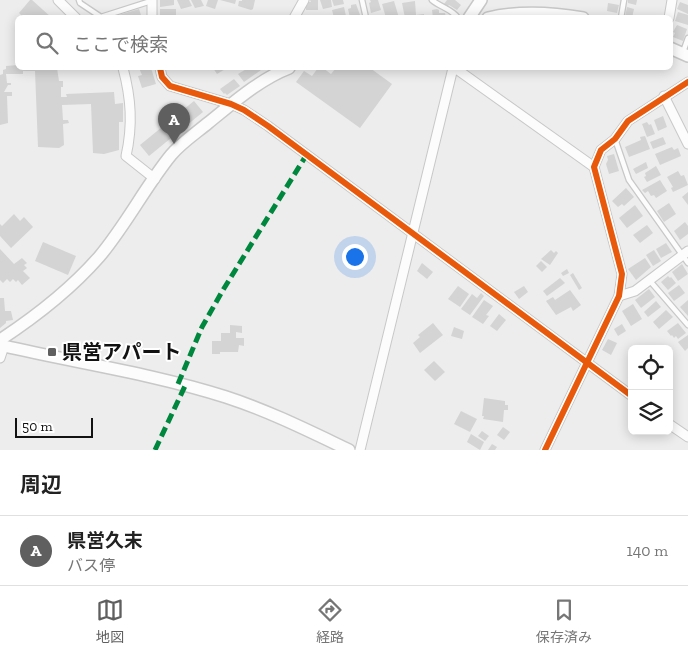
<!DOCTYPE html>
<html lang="ja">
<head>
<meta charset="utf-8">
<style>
	:root { --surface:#fff; --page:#f2f2f2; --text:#222; --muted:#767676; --line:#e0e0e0; --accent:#5f5f5f }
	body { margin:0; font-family:"Zilla Slab","Noto Sans JP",serif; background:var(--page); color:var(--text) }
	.controls { position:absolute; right:15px; bottom:15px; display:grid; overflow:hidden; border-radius:8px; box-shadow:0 2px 12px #0003 }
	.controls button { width:45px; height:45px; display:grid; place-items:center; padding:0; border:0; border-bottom:1px solid var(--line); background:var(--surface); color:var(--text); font:25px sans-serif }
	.scale { position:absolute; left:15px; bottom:12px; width:78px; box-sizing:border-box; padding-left:5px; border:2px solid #121212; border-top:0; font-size:14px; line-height:18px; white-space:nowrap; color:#121212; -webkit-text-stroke:4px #fff; paint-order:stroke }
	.you { position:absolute; left:354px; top:256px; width:18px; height:18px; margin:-12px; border:4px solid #fff; border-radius:50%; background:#1a73e8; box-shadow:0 0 0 8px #1a73e833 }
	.badge { display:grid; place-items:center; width:32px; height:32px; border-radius:50%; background:var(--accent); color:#fff; font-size:16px; font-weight:700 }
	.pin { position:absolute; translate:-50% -41px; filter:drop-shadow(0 1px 2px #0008) }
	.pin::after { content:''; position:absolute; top:26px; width:18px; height:15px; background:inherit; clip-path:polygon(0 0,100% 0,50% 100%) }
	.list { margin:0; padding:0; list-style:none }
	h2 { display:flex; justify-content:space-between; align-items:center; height:65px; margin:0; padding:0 20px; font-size:21px }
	h2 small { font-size:16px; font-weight:400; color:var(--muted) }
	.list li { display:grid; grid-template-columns:32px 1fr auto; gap:15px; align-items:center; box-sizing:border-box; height:70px; padding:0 20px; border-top:1px solid var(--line) }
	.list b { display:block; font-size:19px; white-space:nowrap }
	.list p { margin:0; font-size:16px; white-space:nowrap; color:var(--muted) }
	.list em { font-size:16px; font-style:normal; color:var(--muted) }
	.icon { flex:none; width:28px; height:28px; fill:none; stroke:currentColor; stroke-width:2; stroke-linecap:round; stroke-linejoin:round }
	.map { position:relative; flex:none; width:688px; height:450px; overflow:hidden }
	.search { position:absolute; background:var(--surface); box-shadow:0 2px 12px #0003; left:15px; right:15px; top:15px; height:55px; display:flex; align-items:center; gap:12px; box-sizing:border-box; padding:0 18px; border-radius:8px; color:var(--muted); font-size:19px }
	.sheet { height:135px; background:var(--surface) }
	nav { display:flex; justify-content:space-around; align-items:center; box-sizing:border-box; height:70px; border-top:1px solid var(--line); background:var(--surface); font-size:14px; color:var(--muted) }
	nav a { display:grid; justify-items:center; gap:2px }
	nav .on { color:var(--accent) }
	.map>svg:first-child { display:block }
	.building { fill:#d4d4d4 }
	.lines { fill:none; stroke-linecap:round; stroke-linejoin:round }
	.lane-casing { stroke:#c8c8c8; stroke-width:7 }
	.street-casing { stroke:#c8c8c8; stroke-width:11 }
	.secondary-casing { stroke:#c8c8c8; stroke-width:14 }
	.lane { stroke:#fcfcfc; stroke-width:4.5 }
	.street { stroke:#fcfcfc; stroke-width:9 }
	.secondary { stroke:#fcfcfc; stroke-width:11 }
	.quiet { stroke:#00873e; stroke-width:5; stroke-dasharray:10 5; stroke-linecap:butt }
	.cycleway-casing { stroke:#fff; stroke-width:9 }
	.cycleway { stroke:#e8590c; stroke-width:6 }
	.poi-dot { fill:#5f5f5f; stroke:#fff; stroke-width:2 }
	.labels { text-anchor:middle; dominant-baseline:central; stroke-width:4; stroke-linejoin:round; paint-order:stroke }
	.poi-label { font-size:20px; font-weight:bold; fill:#121212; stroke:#fff; text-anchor:start }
</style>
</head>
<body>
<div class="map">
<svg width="688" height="450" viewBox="0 0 688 450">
	<rect width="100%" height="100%" fill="#ededed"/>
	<g class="building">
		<path d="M30,0H32L52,18H21L22,16L19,13Z"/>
		<path d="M160,0H174V5L160,7Z"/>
		<path d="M177,0H189L192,6L181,9Z"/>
		<path d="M191,0H201L204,6L195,8Z"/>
		<path d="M208,0H218L215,9L206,6Z"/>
		<path d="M220,0H236L235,4Z"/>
		<path d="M242,0H255L253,9L251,10L238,6L239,1H242Z"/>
		<path d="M310,0H318V10H306V5H308V2H311Z"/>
		<path d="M320,0H331L332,7L323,9Z"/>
		<path d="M332,0H343L344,4L334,6Z"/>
		<path d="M370,0H378L381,10L371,13L369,3L371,2Z"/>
		<path d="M447,0H455L461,5L457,10L449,5L447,7L444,4Z"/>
		<path d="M628,0H637L636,5L628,3Z"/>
		<path d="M394,1L399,18H386L382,4Z"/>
		<path d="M415,1L416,15L424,14V18H405L402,3Z"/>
		<path d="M680,2L688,5V14L677,9Z"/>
		<path d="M608,3L619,5L617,13L607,11Z"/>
		<path d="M356,4L360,15L355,16V18H350L348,9L351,8V5Z"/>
		<path d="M344,7L346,16L343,18H334L332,10Z"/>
		<path d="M627,7L634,9L632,18L625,17Z"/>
		<path d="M139,9L142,18H112V17Z"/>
		<rect x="160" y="9" width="16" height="6"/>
		<path d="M437,9L439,10V13H445L446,18H433L432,10Z"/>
		<path d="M678,12L688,15V25L675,21Z"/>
		<path d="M300,16H317V18H299Z"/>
		<path d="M677,25L687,29L683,41L673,37L675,33L673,32Z"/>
		<path d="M18,65V68H57L59,81H63V87H61V97H67L66,94L114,92L115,104L123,103V122H119V150L104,154L93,153L91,104L62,105L63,120H68L69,123L63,124L64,145L59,148L38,147L35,71H23V74H6L7,83H11V85H8L4,92H12V96H7L8,123L0,125V75L3,74V70L6,69V66Z"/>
		<path d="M139,68H151L156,84L142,88L138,76L142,75Z"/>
		<path d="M213,68H227L217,74Z"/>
		<path d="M248,68H259L261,70L244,82L238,74Z"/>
		<path d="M318,68H323L331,74L336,68H370L392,84L360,128L296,82L304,71L312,76Z"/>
		<path d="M234,79L240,86L227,95L225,93L224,94L220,89Z"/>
		<path d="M194,101L203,112L149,156L140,145Z"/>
		<path d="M663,116L667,127L658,131L654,120Z"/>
		<path d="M647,122L649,125L651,124L655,134L647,137L642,124Z"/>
		<path d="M645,136L650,149L629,157L625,147L641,140L640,137Z"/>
		<path d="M663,137L666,144L653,149L650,142Z"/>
		<path d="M672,147L674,150L678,148L681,156L660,165L655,154Z"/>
		<path d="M614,154L619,171L609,174L606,164L608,160L607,156Z"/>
		<path d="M646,162L648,168L636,174L633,169Z"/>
		<path d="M656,166L661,175L647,182L644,177L646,176L645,173Z"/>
		<path d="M678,171L681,176L684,175L688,185L673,192L671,188L673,187L667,177Z"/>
		<path d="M660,180L667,191L656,198L654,195L651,196L648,191L645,193L642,190Z"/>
		<path d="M626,188L634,197L624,206L622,204L618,207L612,201Z"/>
		<path d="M688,192V205L682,197Z"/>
		<path d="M669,203L676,214L664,222L657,211Z"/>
		<path d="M635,205L643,216L627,228L619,218Z"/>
		<path d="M14,214L20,221L24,217L33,227L11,248L0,236V224L2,226Z"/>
		<path d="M685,222L688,226V234L680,240L674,231Z"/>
		<path d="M647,225L653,233L640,243L633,235Z"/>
		<path d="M43,242L76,256L68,275L35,261Z"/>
		<path d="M666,243L672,252L661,258L656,249Z"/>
		<path d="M0,249L14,264L22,258L27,263L24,265L27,268L23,271L30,278L22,285L18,280L16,282L13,279L10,282L7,279L3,283L0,280Z"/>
		<path d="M551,250L554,253L556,251L558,253L550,265L541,259Z"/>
		<path d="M654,250L661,261L653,266L646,255Z"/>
		<path d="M645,258L651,267L636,280L628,269Z"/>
		<path d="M541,261L547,267L542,272L536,266Z"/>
		<path d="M422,263L433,272L427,279L417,271Z"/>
		<path d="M682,264L688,274L678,281L672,272Z"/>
		<path d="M567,269L569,273L563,276L561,273Z"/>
		<path d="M573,273L582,288L579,290L570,275Z"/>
		<path d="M668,276L670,278L671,277L676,283L668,290L661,282Z"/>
		<path d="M560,278L565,283L547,296L543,291Z"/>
		<path d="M679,285L685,293L674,301L668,293Z"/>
		<path d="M458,286L469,294L460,307L448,299Z"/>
		<path d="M524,286L528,292L519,299L514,292Z"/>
		<path d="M649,289L655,297L641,308L635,300Z"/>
		<path d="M570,290L581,305L573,311L571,307L556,315L546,301L553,297L555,300Z"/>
		<path d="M481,293L484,296L470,315L461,309L472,294L477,298Z"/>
		<path d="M0,298H4L5,311H11L13,320L6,321V323L0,328Z"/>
		<path d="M484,300L493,306L486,315L489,316L483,324L472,317Z"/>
		<path d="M688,300V316L680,307Z"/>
		<path d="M656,301L661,307L648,317L644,312Z"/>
		<path d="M633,304L642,319L631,326L622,311Z"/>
		<path d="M666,310L673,317L659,329L653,322Z"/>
		<path d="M499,314L506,320L497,331L490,326Z"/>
		<path d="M433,323L443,335L420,353L413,343L420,337L418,335Z"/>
		<path d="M678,323L686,333L678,339L676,336L674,338L672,335L671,336L667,331Z"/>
		<path d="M622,324L626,331L618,336L614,329Z"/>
		<path d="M230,325L242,326V333L236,332V338H244V346L239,345L238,352H220V354H212V341H221V333H230Z"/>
		<path d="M454,327L464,331L462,339L451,336Z"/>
		<path d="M688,335V348L685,351L678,342Z"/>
		<path d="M608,339L617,343L611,355L602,350Z"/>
		<path d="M434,361L445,372L435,381L424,370Z"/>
		<path d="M484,398L505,401V405H508V410H504L503,422L483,419L484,416H482Z"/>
		<path d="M461,411L477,419L470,432L454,424Z"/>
		<path d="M503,427L510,432L504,440L497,435Z"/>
		<path d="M482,431L489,436L485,441L478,436Z"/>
		<path d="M471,434L484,442L480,450L467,442Z"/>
		<path d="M492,444L497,447L495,450H488Z"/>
	</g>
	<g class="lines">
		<defs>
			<g id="lane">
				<path d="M79,0L80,3L101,17L151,1"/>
				<path d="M362,0L366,18"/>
				<path d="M432,0C440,7 452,9 458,18"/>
				<path d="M621,18L624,0"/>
				<path d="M683,52L688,38"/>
				<path d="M615,139L629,180L688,263"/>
				<path d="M650,281L688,325"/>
			</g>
			<g id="street">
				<path d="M58,0L76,18"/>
				<path d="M152,18V0"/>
				<path d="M294,18L304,0"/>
				<path d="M669,18L672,0"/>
				<path d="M123,68C131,98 133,125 126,156L155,179"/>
				<path d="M160,68L162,77L170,86L231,104L244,110L268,126L632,396"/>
				<path d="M455,68L594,167"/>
				<path d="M664,96L688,144"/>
				<path d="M619,296L635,291L688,251"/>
				<path d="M0,358L4,346"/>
				<path d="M669,424L688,437"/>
				<path d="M360,450L453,68"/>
				<path d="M545,450L619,296L622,274L594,167L601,150L615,139L628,121L688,82"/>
			</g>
			<g id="secondary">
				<path d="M469,18L481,0"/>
				<path d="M488,18C518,11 554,13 583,18"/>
				<path d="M670,48L688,56"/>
				<path d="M0,340C35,317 71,289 99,257C126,225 145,187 171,155C181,143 196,133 208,123C233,103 260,79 289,68"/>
				<path d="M0,340L4,346C78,363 154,374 226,397C269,411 309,431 349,450"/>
			</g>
		</defs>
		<use href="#lane" class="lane-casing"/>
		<use href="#street" class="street-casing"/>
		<use href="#secondary" class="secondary-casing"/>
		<use href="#lane" class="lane"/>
		<use href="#street" class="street"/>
		<use href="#secondary" class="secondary"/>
		<g class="quiet">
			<path d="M178,384L202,327L223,290L307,154"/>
			<path d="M155,450L185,386"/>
		</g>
		<defs>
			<g id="cycleway">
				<path d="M160,68L162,77L170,86L231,104L244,110L268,126L632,396"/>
				<path d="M545,450L619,296L622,274L594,167L601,150L615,139L628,121L688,82"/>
			</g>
		</defs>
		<use href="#cycleway" class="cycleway-casing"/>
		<use href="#cycleway" class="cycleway"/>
	</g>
	<rect class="poi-dot" x="47" y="347" width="10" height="10" rx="2.5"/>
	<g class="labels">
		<g class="poi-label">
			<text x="62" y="352">県営アパート</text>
		</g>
	</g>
</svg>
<div class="controls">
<button><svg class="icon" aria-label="locate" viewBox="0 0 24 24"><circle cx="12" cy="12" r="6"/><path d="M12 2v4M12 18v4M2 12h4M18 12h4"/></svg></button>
<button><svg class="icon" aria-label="layers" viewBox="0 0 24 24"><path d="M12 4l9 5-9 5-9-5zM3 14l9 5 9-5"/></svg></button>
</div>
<div class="scale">50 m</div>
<div class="you"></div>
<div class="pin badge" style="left:174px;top:144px">A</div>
<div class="search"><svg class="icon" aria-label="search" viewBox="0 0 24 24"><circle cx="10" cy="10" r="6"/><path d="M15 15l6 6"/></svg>ここで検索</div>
</div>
<section class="sheet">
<h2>周辺<small></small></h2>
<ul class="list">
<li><span class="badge">A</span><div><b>県営久末</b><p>バス停</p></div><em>140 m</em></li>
</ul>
</section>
<nav>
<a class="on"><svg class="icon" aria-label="map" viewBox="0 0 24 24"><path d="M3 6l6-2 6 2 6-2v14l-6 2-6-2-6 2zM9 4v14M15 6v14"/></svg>地図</a>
<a><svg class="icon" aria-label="directions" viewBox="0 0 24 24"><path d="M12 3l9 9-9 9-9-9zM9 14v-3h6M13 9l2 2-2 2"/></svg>経路</a>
<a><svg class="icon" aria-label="saved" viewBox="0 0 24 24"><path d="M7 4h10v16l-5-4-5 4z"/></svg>保存済み</a>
</nav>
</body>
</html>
